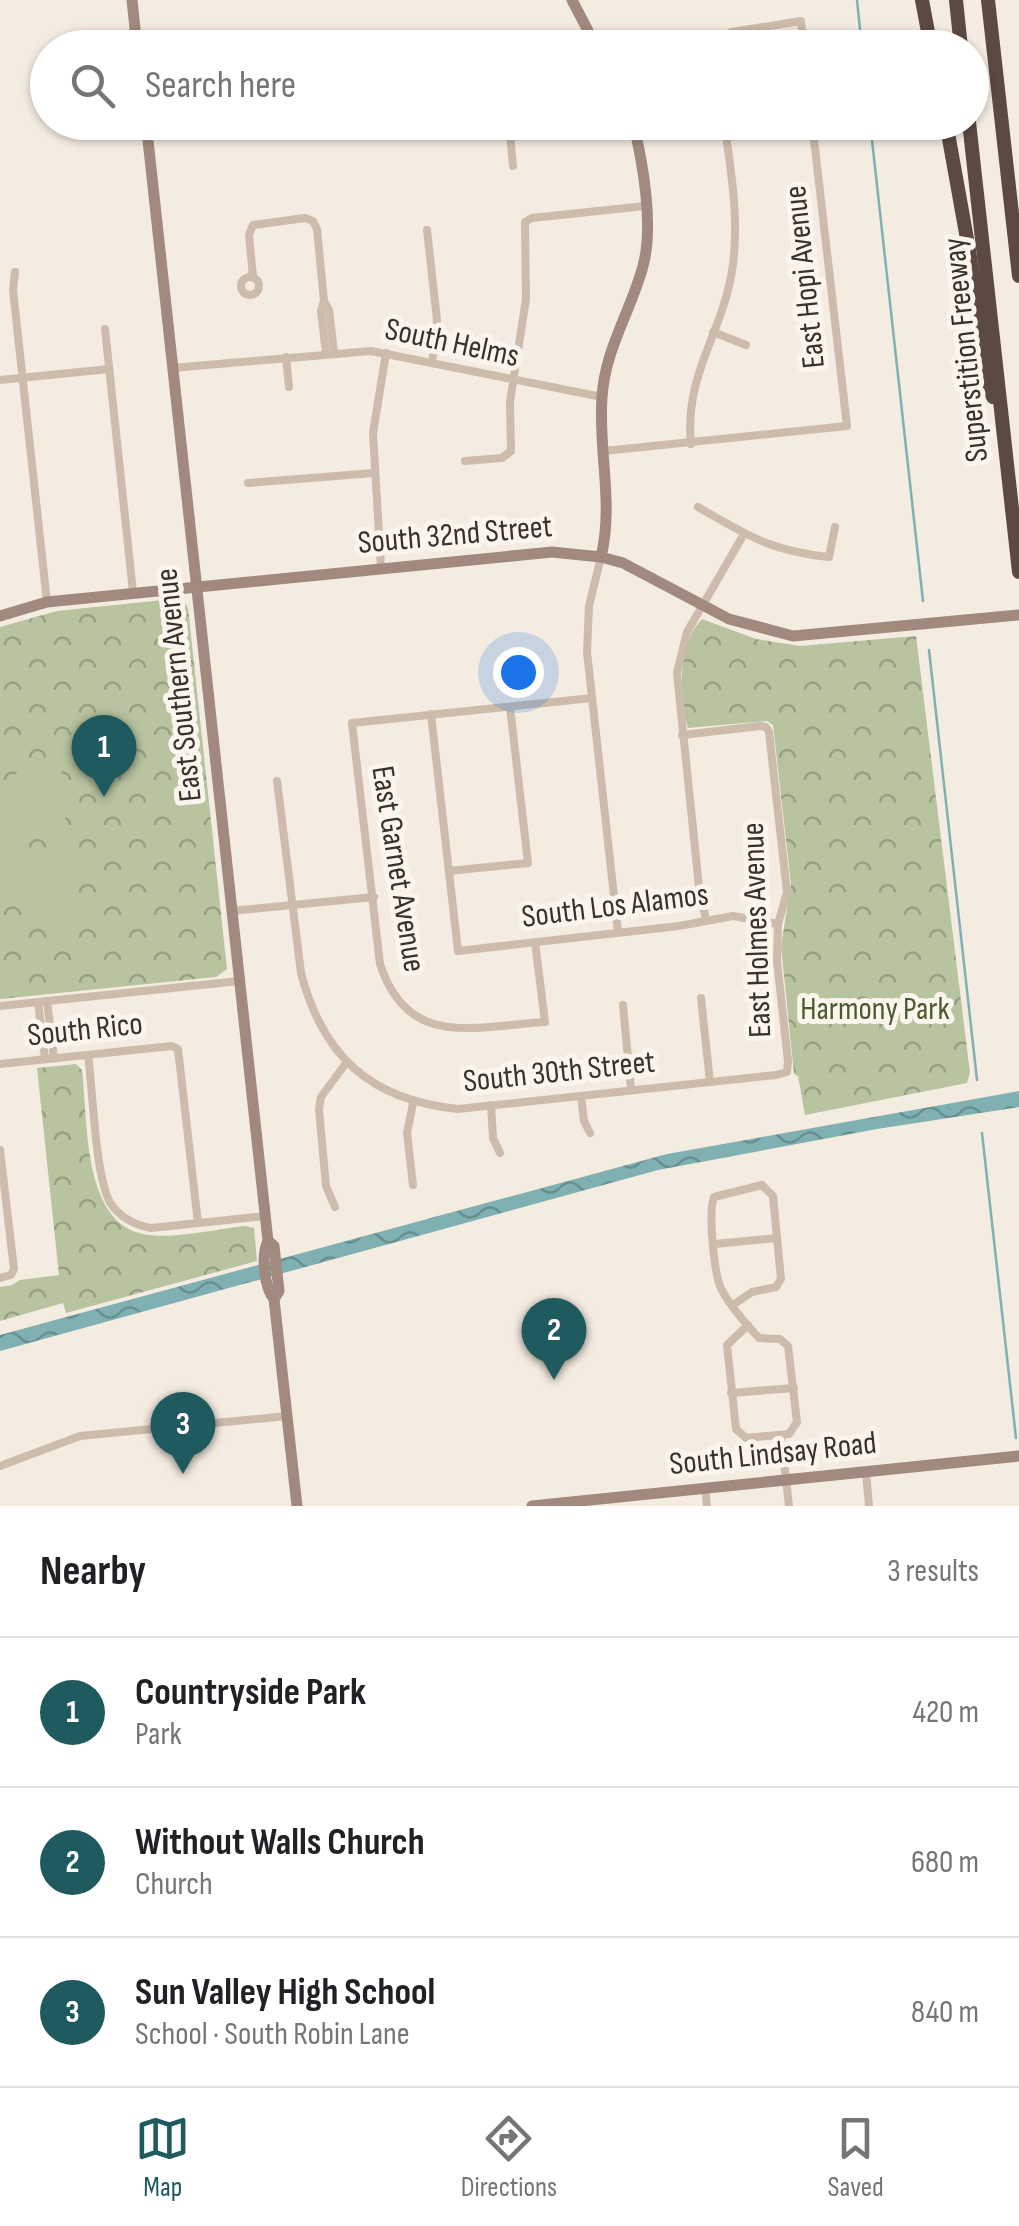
<!DOCTYPE html>
<html lang="en">
<head>
<meta charset="utf-8">
<style>
	:root { --surface:#fff; --page:#f6f6f6; --text:#202124; --muted:#757577; --line:#e0e0e0; --accent:#1f5a5e }
	body { margin:0; font-family:"Sofia Sans Condensed",sans-serif; background:var(--page); color:var(--text) }
	.you { position:absolute; left:518px; top:672px; width:35px; height:35px; margin:-25px; border:8px solid #fff; border-radius:50%; background:#1a73e8; box-shadow:0 0 0 15px #1a73e833 }
	.badge { display:grid; place-items:center; width:65px; height:65px; border-radius:50%; background:var(--accent); color:#fff; font-size:32px; font-weight:700 }
	.pin { position:absolute; translate:-50% -82px; filter:drop-shadow(0 2px 5px #0008) }
	.pin::after { content:''; position:absolute; top:52px; width:35px; height:30px; background:inherit; clip-path:polygon(0 0,100% 0,50% 100%) }
	.list { margin:0; padding:0; list-style:none }
	h2 { display:flex; justify-content:space-between; align-items:center; height:130px; margin:0; padding:0 40px; font-size:42px }
	h2 small { font-size:32px; font-weight:400; color:var(--muted) }
	.list li { display:grid; grid-template-columns:65px 1fr auto; gap:30px; align-items:center; box-sizing:border-box; height:150px; padding:0 40px; border-top:2px solid var(--line) }
	.list b { display:block; font-size:38px; white-space:nowrap }
	.list p { margin:0; font-size:32px; white-space:nowrap; color:var(--muted) }
	.list em { font-size:32px; font-style:normal; color:var(--muted) }
	.icon { flex:none; width:55px; height:55px; fill:none; stroke:currentColor; stroke-width:2; stroke-linecap:round; stroke-linejoin:round }
	.map { position:relative; flex:none; width:1019px; height:1506px; overflow:hidden }
	.search { position:absolute; background:var(--surface); box-shadow:0 2px 8px #0004; left:30px; right:30px; top:30px; height:110px; display:flex; align-items:center; gap:25px; box-sizing:border-box; padding:0 35px; border-radius:55px; color:var(--muted); font-size:38px }
	.sheet { height:580px; background:var(--surface) }
	nav { display:flex; justify-content:space-around; align-items:center; box-sizing:border-box; height:140px; border-top:2px solid var(--line); background:var(--surface); font-size:28px; color:var(--muted) }
	nav a { display:grid; justify-items:center; gap:5px }
	nav .on { color:var(--accent) }
	.map>svg:first-child { display:block }
	.park { fill:url(#park-crowns) }
	.garden { fill:#b8c4a0 }
	.water { fill:url(#water-waves) }
	.lines { fill:none; stroke-linecap:round; stroke-linejoin:round }
	.stream { stroke:#7fb0b2; stroke-width:2.5 }
	.street { stroke:#cdbbac; stroke-width:8 }
	.secondary { stroke:#a18a7d; stroke-width:11 }
	.highway { stroke:#5c4a42; stroke-width:14 }
	.labels { text-anchor:middle; dominant-baseline:central; stroke-width:10; stroke-linejoin:round; paint-order:stroke }
	.street-label { font-size:32px; fill:#3b302b; stroke:#fbf5ee }
	.park-label { font-size:32px; fill:#4a5a2e; stroke:#fbf5ee }
</style>
</head>
<body>
<div class="map">
<svg width="1019" height="1506" viewBox="0 0 1019 1506">
	<defs>
		<pattern id="park-crowns" width="20" height="18" patternUnits="userSpaceOnUse" patternTransform="scale(2.5)"><rect width="20" height="18" fill="#b8c4a0"/><path d="M2 6a3 3 0 1 1 6 0M12 15a3 3 0 1 1 6 0" fill="none" stroke="#97a083"/></pattern>
		<pattern id="water-waves" width="16" height="10" patternUnits="userSpaceOnUse" patternTransform="scale(2.5)"><rect width="16" height="10" fill="#7fb0b2"/><path d="M0 5q4-4 8 0t8 0" fill="none" stroke="#699091"/></pattern>
	</defs>
	<rect width="100%" height="100%" fill="#f4ebe1"/>
	<g class="park">
		<path d="M182,598L188,608L227,969L216,977L0,999V627L57,611Z"/>
		<path d="M702,619L756,639L800,646L916,636L970,1073L967,1083L805,1115L798,1076L794,1074L781,946L791,884L773,725L767,721L688,728C679,696 677,644 702,619Z"/>
		<path d="M76,1064L82,1070C88,1119 82,1222 143,1234C170,1240 217,1229 245,1226L254,1228L257,1261L66,1313L63,1303L0,1321V1287L12,1285L20,1280L59,1275L37,1068Z"/>
	</g>
	<g class="garden">
		<path d="M60,758L66,827L0,837C0,788 5,765 60,758Z"/>
		<path d="M66,853L71,860L78,924C37,927 0,905 0,860Z"/>
	</g>
	<path class="water" d="M1019,1091V1107L877,1129L658,1170L0,1351V1335L667,1154Z"/>
	<g class="lines">
		<g class="stream">
			<path d="M857,0L862,48"/>
			<path d="M870,122L923,601"/>
			<path d="M929,650L977,1080"/>
			<path d="M982,1133L1016,1438"/>
		</g>
		<g class="street">
			<path d="M696,48L732,32L801,21L804,48"/>
			<path d="M509,122L513,166"/>
			<path d="M427,230L437,320L432,363"/>
			<path d="M15,272L13,290L47,602"/>
			<circle cx="250" cy="286" r="9"/>
			<path d="M253,277L249,235L253,225L305,218L313,221L317,229L324,301L321,311L326,353"/>
			<path d="M324,301L329,310L334,352"/>
			<path d="M105,329L133,592"/>
			<path d="M713,332L746,345"/>
			<path d="M286,357L289,387"/>
			<path d="M172,368L371,351L602,397"/>
			<path d="M0,380L109,369"/>
			<path d="M691,444C684,375 722,334 732,271C740,222 731,171 724,122"/>
			<path d="M604,451L847,426L812,122"/>
			<path d="M465,461L502,458L511,451L510,402L526,299L525,222L532,218L645,206"/>
			<path d="M248,483L374,473"/>
			<path d="M698,507C748,536 771,551 829,557L835,527"/>
			<path d="M601,557L589,606L587,652L618,932"/>
			<path d="M381,568L373,433L386,353"/>
			<path d="M431,714L458,951L679,926L733,916L778,924"/>
			<path d="M277,781L301,973C323,1057 371,1100 458,1109L776,1075L787,1072L788,1061L777,961L778,924L787,892L769,732L766,727L760,726L682,735"/>
			<path d="M449,871L528,863L510,707"/>
			<path d="M231,911L374,897"/>
			<path d="M706,920L699,887L677,673L687,632L744,534"/>
			<path d="M535,942L545,1022C475,1026 408,1050 380,964L352,723L592,698"/>
			<path d="M701,998L710,1082"/>
			<path d="M47,1001L54,1058"/>
			<path d="M38,1002L45,1059"/>
			<path d="M623,1005L631,1090"/>
			<path d="M0,1006L239,981"/>
			<path d="M88,1055C93,1089 95,1179 111,1204C120,1217 135,1225 151,1228L265,1216"/>
			<path d="M0,1064L172,1046L178,1049L198,1223"/>
			<path d="M581,1096L584,1121L590,1133"/>
			<path d="M491,1105L493,1138L500,1153"/>
			<path d="M0,1150L14,1269L11,1275L0,1278"/>
			<path d="M413,1185L407,1133L413,1103"/>
			<path d="M335,1207L326,1186L319,1109L321,1097L346,1063"/>
			<path d="M715,1244L777,1238"/>
			<path d="M733,1305L752,1292L776,1287L781,1279L773,1196L762,1185L714,1197C708,1211 714,1270 720,1286C727,1303 746,1324 759,1338L780,1339L788,1346L797,1422L789,1434L746,1438L736,1429L727,1345L748,1325"/>
			<path d="M731,1393L794,1388"/>
			<path d="M781,1435L789,1506"/>
			<path d="M0,1466L80,1436L288,1416"/>
			<path d="M866,1472L869,1506"/>
			<path d="M705,1488L707,1506"/>
		</g>
		<g class="secondary">
			<path d="M132,0L137,48"/>
			<path d="M572,0L597,48"/>
			<path d="M146,122L268,1241C261,1255 264,1287 274,1299"/>
			<path d="M601,557C614,503 598,451 602,397C605,349 631,311 643,266C654,226 643,163 633,122"/>
			<path d="M0,616L47,602L552,552L601,557L623,563L729,619L793,636L1019,615"/>
			<path d="M268,1241L274,1246L279,1291L274,1299L297,1506"/>
			<path d="M532,1506L1019,1456"/>
		</g>
		<g class="highway">
			<path d="M922,0L931,48"/>
			<path d="M956,0L961,48"/>
			<path d="M988,0L1019,276"/>
			<path d="M946,122L969,250L986,379L993,397"/>
			<path d="M969,122L1019,572"/>
		</g>
	</g>
	<g class="labels">
		<g class="street-label">
			<text transform="translate(805 277) rotate(-96)">East Hopi Avenue</text>
			<text transform="translate(452 343) rotate(12)">South Helms</text>
			<text transform="translate(966 350) rotate(-96)">Superstition Freeway</text>
			<text transform="translate(455 535) rotate(-5)">South 32nd Street</text>
			<text transform="translate(179 685) rotate(-96)">East Southern Avenue</text>
			<text transform="translate(398 869) rotate(81)">East Garnet Avenue</text>
			<text transform="translate(615 906) rotate(-7)">South Los Alamos</text>
			<text transform="translate(757 930) rotate(-92)">East Holmes Avenue</text>
			<text transform="translate(85 1030) rotate(-6)">South Rico</text>
			<text transform="translate(559 1072) rotate(-6)">South 30th Street</text>
			<text transform="translate(773 1454) rotate(-6)">South Lindsay Road</text>
		</g>
		<g class="park-label">
			<text x="875" y="1009">Harmony Park</text>
		</g>
	</g>
</svg>
<div class="you"></div>
<div class="pin badge" style="left:104px;top:797px">1</div>
<div class="pin badge" style="left:554px;top:1380px">2</div>
<div class="pin badge" style="left:183px;top:1474px">3</div>
<div class="search"><svg class="icon" aria-label="search" viewBox="0 0 24 24"><circle cx="10" cy="10" r="6"/><path d="M15 15l6 6"/></svg>Search here</div>
</div>
<section class="sheet">
<h2>Nearby<small>3 results</small></h2>
<ul class="list">
<li><span class="badge">1</span><div><b>Countryside Park</b><p>Park</p></div><em>420 m</em></li>
<li><span class="badge">2</span><div><b>Without Walls Church</b><p>Church</p></div><em>680 m</em></li>
<li><span class="badge">3</span><div><b>Sun Valley High School</b><p>School · South Robin Lane</p></div><em>840 m</em></li>
</ul>
</section>
<nav>
<a class="on"><svg class="icon" aria-label="map" viewBox="0 0 24 24"><path d="M3 6l6-2 6 2 6-2v14l-6 2-6-2-6 2zM9 4v14M15 6v14"/></svg>Map</a>
<a><svg class="icon" aria-label="directions" viewBox="0 0 24 24"><path d="M12 3l9 9-9 9-9-9zM9 14v-3h6M13 9l2 2-2 2"/></svg>Directions</a>
<a><svg class="icon" aria-label="saved" viewBox="0 0 24 24"><path d="M7 4h10v16l-5-4-5 4z"/></svg>Saved</a>
</nav>
</body>
</html>
